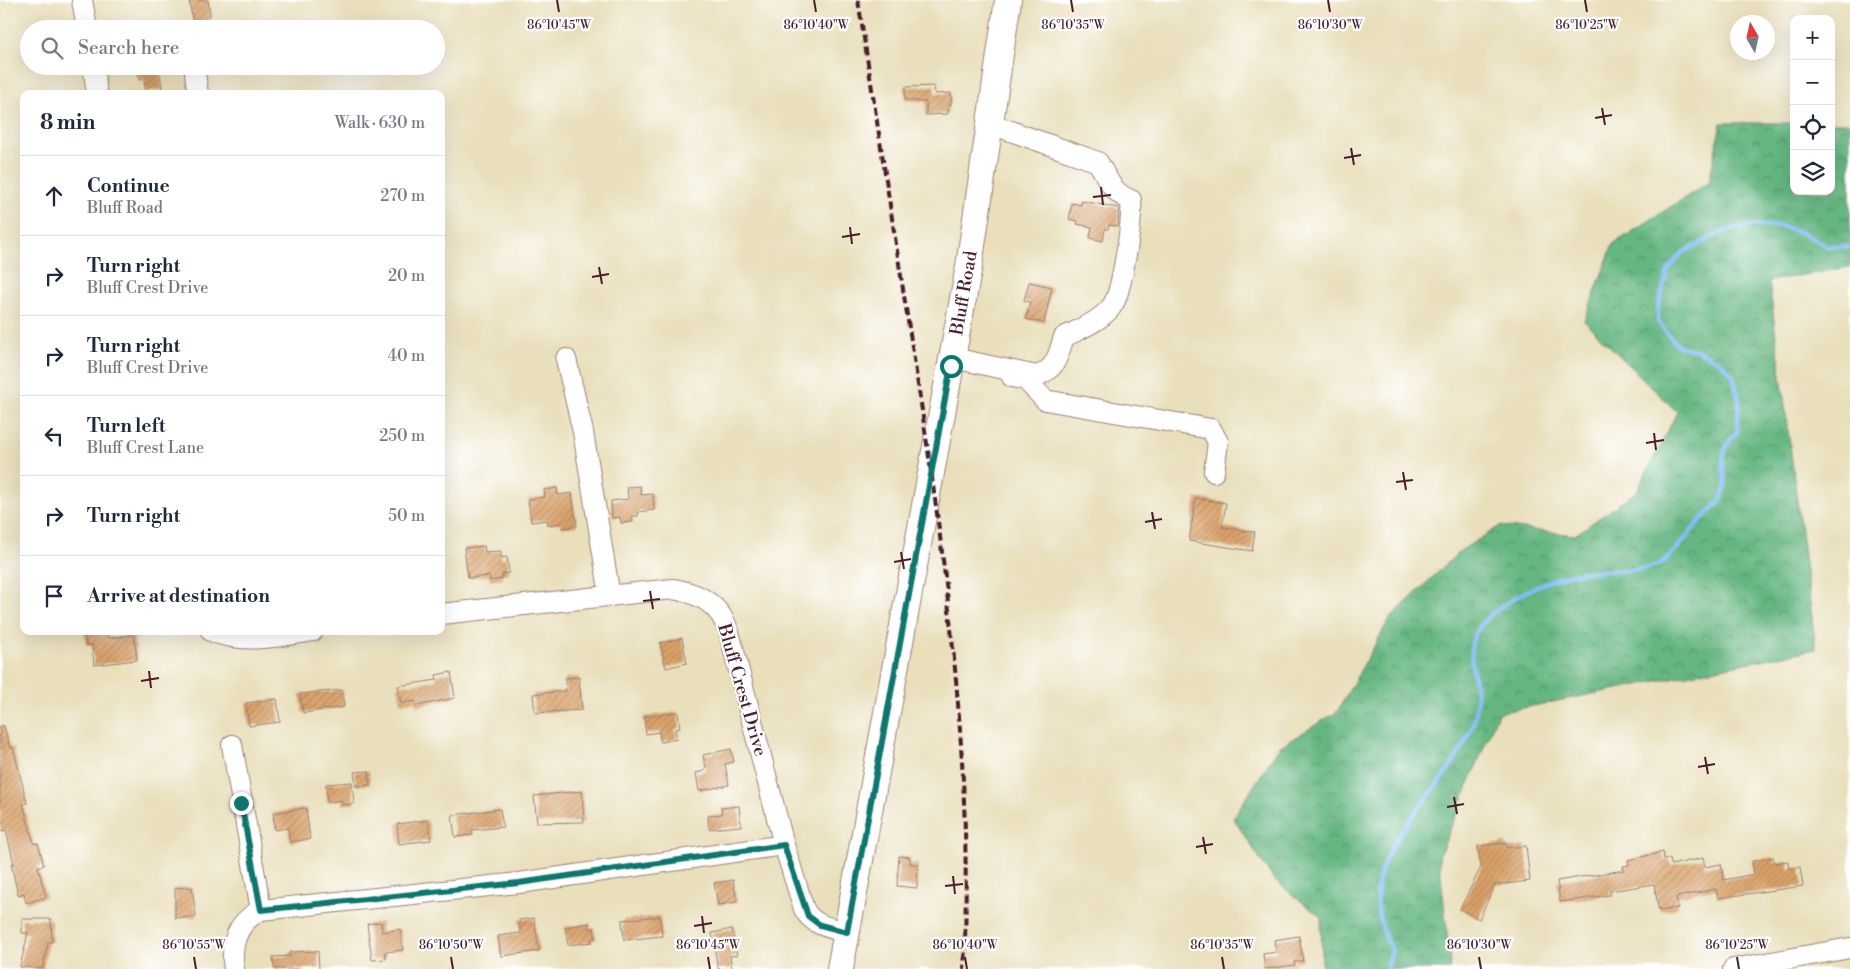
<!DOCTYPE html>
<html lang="en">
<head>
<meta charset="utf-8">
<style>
	:root { --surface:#fff; --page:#f2f2f3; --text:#1f2937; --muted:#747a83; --line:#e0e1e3 }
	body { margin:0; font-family:"Libre Bodoni",serif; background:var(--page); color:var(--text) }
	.controls { position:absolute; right:15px; top:15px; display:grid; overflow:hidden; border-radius:10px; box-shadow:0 5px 20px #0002 }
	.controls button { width:45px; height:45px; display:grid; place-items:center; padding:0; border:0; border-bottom:1px solid var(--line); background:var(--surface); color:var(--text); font:25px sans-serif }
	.compass { position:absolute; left:1730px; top:15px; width:45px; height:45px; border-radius:50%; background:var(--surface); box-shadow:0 5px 20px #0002; rotate:351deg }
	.stop { position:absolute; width:15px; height:15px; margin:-11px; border:4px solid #0f766e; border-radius:50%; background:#fff }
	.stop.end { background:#0f766e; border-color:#fff; box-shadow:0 1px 5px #0008 }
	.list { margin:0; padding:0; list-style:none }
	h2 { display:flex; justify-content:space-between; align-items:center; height:65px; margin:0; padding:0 20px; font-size:21px }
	h2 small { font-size:16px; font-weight:400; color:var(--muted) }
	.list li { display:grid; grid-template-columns:32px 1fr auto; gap:15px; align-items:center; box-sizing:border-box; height:80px; padding:0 20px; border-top:1px solid var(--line) }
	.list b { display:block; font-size:19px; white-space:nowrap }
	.list p { margin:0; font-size:16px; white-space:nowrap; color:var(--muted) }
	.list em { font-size:16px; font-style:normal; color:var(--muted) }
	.icon { flex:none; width:28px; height:28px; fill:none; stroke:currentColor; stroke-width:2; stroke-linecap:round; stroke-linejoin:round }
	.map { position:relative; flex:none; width:1850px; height:969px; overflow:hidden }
	.search { position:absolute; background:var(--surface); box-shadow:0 5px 20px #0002; left:20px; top:20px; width:425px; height:55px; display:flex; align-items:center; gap:12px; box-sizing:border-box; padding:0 18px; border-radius:28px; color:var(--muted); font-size:19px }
	.panel { position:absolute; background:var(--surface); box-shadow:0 5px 20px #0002; left:20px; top:90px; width:425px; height:545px; border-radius:10px }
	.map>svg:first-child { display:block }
	.forest { fill:url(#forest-crowns); stroke:#586a56 }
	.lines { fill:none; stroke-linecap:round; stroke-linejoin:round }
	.stream { stroke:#85bcf5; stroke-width:4.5 }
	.building { fill:url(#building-hatch) }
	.minor-casing { stroke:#9a7f73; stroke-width:22 }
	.major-casing { stroke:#9a7f73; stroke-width:28 }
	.minor { stroke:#fff; stroke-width:20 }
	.major { stroke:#fff; stroke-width:26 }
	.rail { stroke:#4a1f2b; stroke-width:4; stroke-dasharray:8 4; stroke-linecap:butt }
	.route { stroke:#0f766e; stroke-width:6 }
	.ticks { fill:none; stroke:#4a1f2b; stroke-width:2 }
	.labels { text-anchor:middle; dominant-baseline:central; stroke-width:4.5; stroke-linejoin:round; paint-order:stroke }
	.street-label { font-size:18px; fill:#4a1f2b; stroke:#fff }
	.ticks-label { font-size:12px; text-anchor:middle; fill:#4a1f2b; stroke:#fff; stroke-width:4.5; stroke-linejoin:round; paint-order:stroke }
</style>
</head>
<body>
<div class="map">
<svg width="1850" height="969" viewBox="0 0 1850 969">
	<defs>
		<pattern id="forest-crowns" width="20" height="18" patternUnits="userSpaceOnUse" patternTransform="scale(1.25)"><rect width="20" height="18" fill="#65b681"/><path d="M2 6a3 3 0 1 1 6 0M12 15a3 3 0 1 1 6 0" fill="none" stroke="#55936a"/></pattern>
		<pattern id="building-hatch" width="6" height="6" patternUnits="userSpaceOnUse" patternTransform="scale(1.25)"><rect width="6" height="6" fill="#daa269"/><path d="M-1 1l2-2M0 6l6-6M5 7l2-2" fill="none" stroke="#b38357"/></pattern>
	</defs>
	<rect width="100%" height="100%" fill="#fff"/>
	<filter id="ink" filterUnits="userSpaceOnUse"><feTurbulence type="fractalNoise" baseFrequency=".02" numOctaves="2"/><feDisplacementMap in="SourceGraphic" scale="10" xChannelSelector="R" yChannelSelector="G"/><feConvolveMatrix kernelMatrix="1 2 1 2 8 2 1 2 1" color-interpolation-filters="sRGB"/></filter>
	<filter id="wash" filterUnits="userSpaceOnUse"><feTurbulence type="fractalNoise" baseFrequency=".0096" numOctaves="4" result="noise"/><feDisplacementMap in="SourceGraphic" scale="20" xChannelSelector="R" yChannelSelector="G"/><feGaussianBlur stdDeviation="1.12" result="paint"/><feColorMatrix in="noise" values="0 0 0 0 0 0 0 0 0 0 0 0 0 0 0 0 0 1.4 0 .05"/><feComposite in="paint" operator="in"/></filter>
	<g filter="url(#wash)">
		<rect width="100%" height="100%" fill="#e9dfbb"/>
		<path class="forest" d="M1721,123H1794V191H1831V123H1850V267L1769,281L1816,649L1498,713L1439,857L1451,969H1319L1322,967L1321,917L1274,880L1233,818L1279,747L1337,712L1390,618L1460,551L1500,526L1575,535L1637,491L1677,412L1584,321L1613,244L1709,182Z"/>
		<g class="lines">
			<path class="stream" d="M1387,969L1392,950C1338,851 1446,806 1474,721C1487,680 1449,647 1493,613C1518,593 1552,576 1585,572C1604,570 1647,573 1663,562C1677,551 1689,533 1701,520C1707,513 1714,508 1720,501C1722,498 1724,491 1725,487C1726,482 1725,477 1724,472C1721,454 1725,445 1737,432L1739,401L1733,375L1720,362L1699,351L1678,346L1658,322V307L1668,270L1682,253L1722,232L1746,226H1779L1800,232L1827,246L1850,247"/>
		</g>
		<g id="blocks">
			<g class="building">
				<path d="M189,0H208L211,21L193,23Z"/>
				<path d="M137,66H159L162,89L146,92L144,79L139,80Z"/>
				<path d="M934,86L935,94L951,93V105H948V114L926,115V102L905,100V87Z"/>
				<path d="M1082,201L1119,208L1118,226L1109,225L1108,229H1105L1103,241L1090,238L1092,227L1077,224L1078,221L1069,219L1072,203L1081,205Z"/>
				<path d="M1029,282L1052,287L1044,323L1026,319L1030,302L1024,301Z"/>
				<path d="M640,486L641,495L653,494L654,510L638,512V516H632L633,522L621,523L620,517L612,518L611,501L628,499L627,487Z"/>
				<path d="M557,488L558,495L572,493L577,526L562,528L561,523L548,525L547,520L531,522L528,499L545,497L544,490Z"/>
				<path d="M1196,498L1226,503L1222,527L1255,532L1252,551L1189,541Z"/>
				<path d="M484,546L485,552L501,551V558L507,557L509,573L502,574V579L490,581L489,576L468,578L464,548Z"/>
				<path d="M84,631H108V638L134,635L137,660L94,665L92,645H86Z"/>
				<path d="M682,638L687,663L666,668L660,643Z"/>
				<path d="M451,672L455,698L416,706L415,701L401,703L398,686L437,680L436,675Z"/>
				<path d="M579,677L582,710L535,713L533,694L566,691L565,678Z"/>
				<path d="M342,690L344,707L303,713L300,694Z"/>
				<path d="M277,699L280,722L249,726L246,703Z"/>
				<path d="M678,712L680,728L675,729L677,739L661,742L659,732L646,734L644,717Z"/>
				<path d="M0,726H4L10,748L13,747L27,803L23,804L34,844L38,843L44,865L38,867L46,897L26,903L24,893L18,895L11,864H14L6,830L0,831Z"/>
				<path d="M731,749L734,762L725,764L729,785L699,791L696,773L704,771L706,768L703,755Z"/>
				<path d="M369,771L370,785L356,786L354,772Z"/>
				<path d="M352,782L354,804L342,805V800L327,802L326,784Z"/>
				<path d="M582,791L584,822L537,823L534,796Z"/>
				<path d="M739,806L741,826L709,829L708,816L722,814L721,808Z"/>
				<path d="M306,808L310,839L290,842L288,828L275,830L273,813Z"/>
				<path d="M500,809L503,827L472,830L473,835L455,837L452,815Z"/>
				<path d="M428,820L431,840L399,844L397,824Z"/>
				<path d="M1506,843L1507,848L1526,846L1530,881L1495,885L1479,919L1460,909L1481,867L1478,846Z"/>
				<path d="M1663,852L1664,860L1670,859L1671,865L1703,858L1705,867L1721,864L1724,880L1754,874L1752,861L1773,857L1774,863L1788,861L1789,869L1800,867L1803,886L1718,898L1716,889L1676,897L1678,908L1659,911L1654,884L1610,891V895L1560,902L1557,881L1624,870L1623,866L1629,865L1628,860Z"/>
				<path d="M899,856L910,857V864H918L917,888L897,886Z"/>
				<path d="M733,880L737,902L718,905L714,883Z"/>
				<path d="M190,887L192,888L196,917L175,918V888Z"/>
				<path d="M660,916L662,936L624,940L622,920Z"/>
				<path d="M534,918L539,951L501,956L498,936L521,933L519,920Z"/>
				<path d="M22,919H51L52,942H48L43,969L20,967L28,933H22Z"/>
				<path d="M381,922L382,932L400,929L403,950L385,952L386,959L372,960L367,924Z"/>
				<path d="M590,923V928H594L596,939H592V942L568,945L565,927Z"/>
				<path d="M732,929L737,955L730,956L732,969H718L712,933Z"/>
				<path d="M1299,936L1303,961L1294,962L1295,965L1265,969L1263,954L1276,952L1274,940Z"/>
				<path d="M318,951L319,969H274L273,957L290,956V952Z"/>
			</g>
		</g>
	</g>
	<g filter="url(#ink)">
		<use href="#blocks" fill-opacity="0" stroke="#9a7f73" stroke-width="1"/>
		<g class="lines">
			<defs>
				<g id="minor">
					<path d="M82,0L87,29"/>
					<path d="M93,66L97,94"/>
					<path d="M194,66L198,94"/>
					<path d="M953,358L1037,376C1057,368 1057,357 1064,337C1080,329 1101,321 1112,306C1122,293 1133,218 1131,200C1113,194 1107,178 1098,162L991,124"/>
					<path d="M566,359L583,432L610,596"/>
					<path d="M1012,377L1026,380L1045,400L1211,429L1218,442L1214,472"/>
					<path d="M441,614L673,589C701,593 720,605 729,632L784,845L804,909C813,926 830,928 847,932"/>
					<path d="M211,631C243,645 280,636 313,631"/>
					<path d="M232,745L261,910"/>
					<path d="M234,969C230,943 237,922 261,910L519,883L784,845"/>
					<path d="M1733,969L1850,948"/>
				</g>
				<path id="major" d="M840,969L969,266L1008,0"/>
			</defs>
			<use href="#minor" class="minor-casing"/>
			<use href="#major" class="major-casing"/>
			<use href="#minor" class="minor"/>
			<use href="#major" class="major"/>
			<path class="rail" d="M858,0C877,120 895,239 914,359C946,562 973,762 964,969"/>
		</g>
	</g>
	<g class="lines" filter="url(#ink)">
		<path class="route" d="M241,803L261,910L519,883L784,845L808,916L820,925L847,932L951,366"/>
	</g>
	<path class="ticks" d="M557,0L559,12M814,0L816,12M1071,0L1073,12M1328,0L1330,12M1585,0L1587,12M1602,108L1605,125M1595,118L1612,115M1351,148L1354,165M1344,158L1361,155M1101,187L1103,205M1093,197L1111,195M850,227L852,244M842,237L860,234M599,267L602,284M592,277L609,274M1654,433L1656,450M1646,443L1664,440M1403,472L1406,490M1396,482L1413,480M1152,512L1155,529M1145,522L1162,519M901,552L904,569M894,562L911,559M650,591L653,609M643,601L660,599M149,671L151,688M141,681L159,678M1705,757L1708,774M1698,767L1715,764M1454,797L1457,814M1447,807L1464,804M1203,837L1206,854M1196,847L1213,844M953,876L955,894M945,886L963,884M702,916L704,933M694,926L712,923M194,957L196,969M451,957L453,969M708,957L710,969M965,957L967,969M1222,957L1224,969M1479,957L1481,969M1737,957L1739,969"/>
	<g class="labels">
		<g class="street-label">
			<text transform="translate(964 293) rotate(-80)">Bluff Road</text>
			<text transform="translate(742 690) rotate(74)">Bluff Crest Drive</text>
		</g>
	</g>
	<g class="ticks-label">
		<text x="1330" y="29">86°10'30"W</text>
		<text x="559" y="29">86°10'45"W</text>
		<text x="816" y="29">86°10'40"W</text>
		<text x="1073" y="29">86°10'35"W</text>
		<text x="1587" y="29">86°10'25"W</text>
		<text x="194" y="949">86°10'55"W</text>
		<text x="451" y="949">86°10'50"W</text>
		<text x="708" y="949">86°10'45"W</text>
		<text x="965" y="949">86°10'40"W</text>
		<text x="1222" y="949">86°10'35"W</text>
		<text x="1479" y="949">86°10'30"W</text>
		<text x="1737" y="949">86°10'25"W</text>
	</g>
</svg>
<div class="controls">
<button>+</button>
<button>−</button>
<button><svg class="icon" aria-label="locate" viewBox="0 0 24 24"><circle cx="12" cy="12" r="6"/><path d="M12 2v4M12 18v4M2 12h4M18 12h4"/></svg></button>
<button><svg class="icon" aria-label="layers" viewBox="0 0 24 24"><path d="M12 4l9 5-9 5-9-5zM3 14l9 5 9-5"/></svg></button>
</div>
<svg class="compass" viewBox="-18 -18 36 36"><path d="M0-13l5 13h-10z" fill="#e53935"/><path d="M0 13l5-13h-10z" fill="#747a83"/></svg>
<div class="stop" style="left:951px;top:366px"></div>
<div class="stop end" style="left:241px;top:803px"></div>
<div class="search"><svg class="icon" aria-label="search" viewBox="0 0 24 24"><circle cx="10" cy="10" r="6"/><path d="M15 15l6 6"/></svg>Search here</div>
<section class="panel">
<h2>8 min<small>Walk · 630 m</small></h2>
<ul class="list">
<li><svg class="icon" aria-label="ahead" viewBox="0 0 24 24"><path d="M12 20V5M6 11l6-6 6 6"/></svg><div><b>Continue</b><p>Bluff Road</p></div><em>270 m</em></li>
<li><svg class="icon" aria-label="right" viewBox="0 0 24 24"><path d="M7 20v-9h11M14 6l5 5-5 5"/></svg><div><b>Turn right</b><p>Bluff Crest Drive</p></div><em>20 m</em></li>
<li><svg class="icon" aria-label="right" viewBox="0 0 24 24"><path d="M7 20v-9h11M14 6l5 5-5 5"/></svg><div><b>Turn right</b><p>Bluff Crest Drive</p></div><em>40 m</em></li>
<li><svg class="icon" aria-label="left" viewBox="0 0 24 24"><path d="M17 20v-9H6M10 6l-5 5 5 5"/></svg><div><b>Turn left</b><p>Bluff Crest Lane</p></div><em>250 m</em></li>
<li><svg class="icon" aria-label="right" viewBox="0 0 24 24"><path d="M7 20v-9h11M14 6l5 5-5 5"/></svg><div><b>Turn right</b></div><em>50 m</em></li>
<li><svg class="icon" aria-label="arrive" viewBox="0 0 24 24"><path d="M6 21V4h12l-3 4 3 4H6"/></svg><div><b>Arrive at destination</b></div></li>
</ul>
</section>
</div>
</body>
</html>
